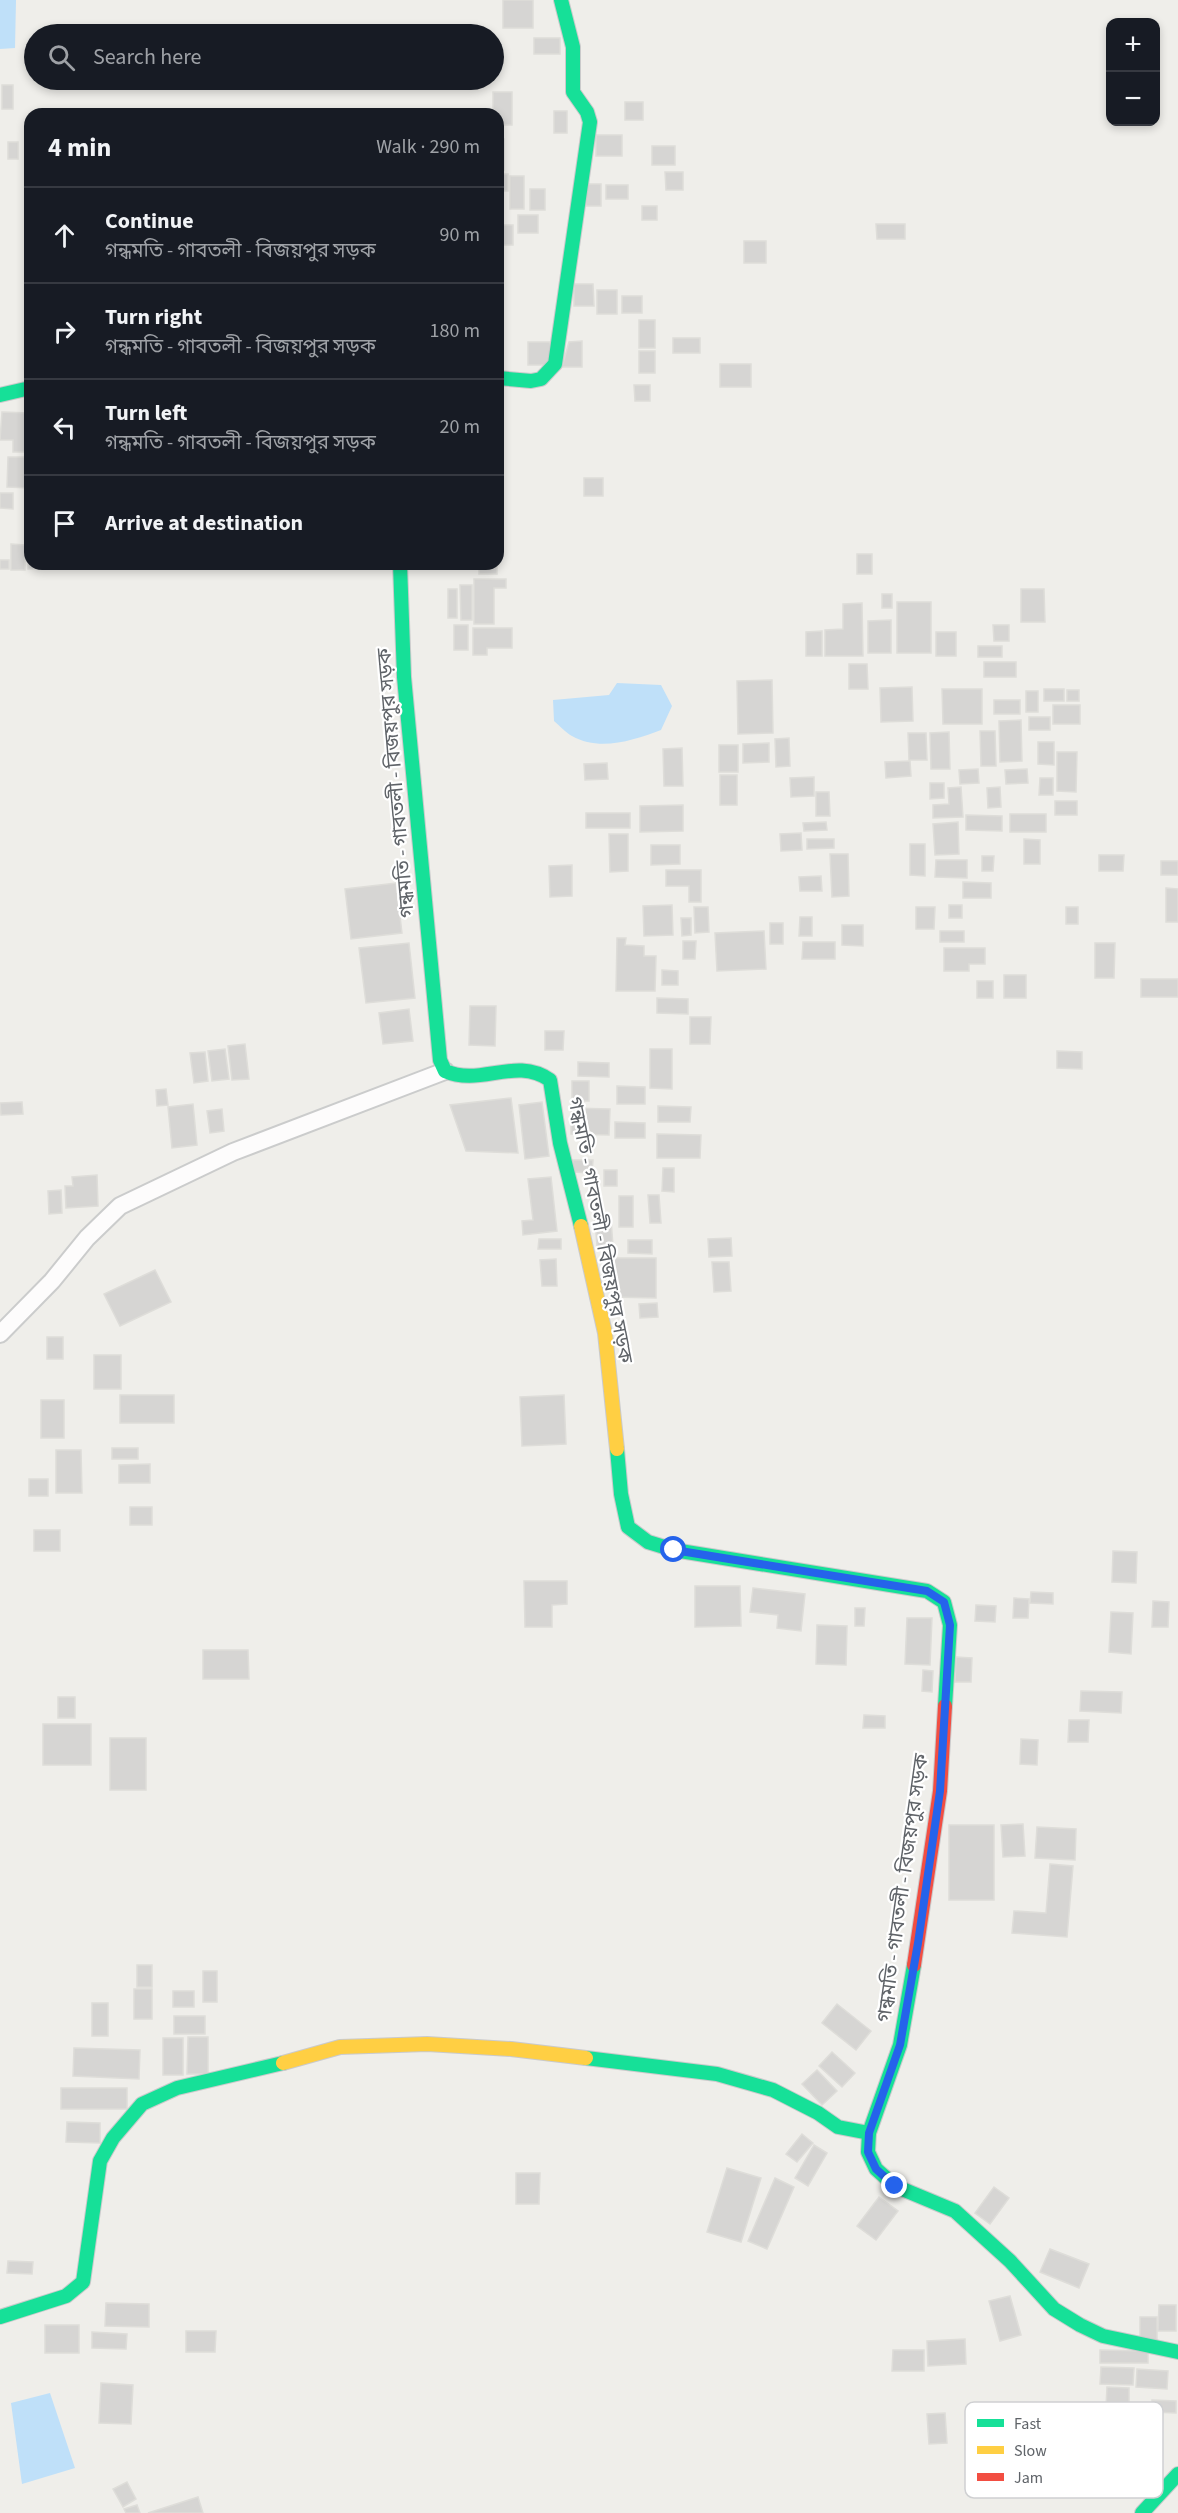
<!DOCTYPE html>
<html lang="en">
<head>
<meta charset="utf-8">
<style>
	:root { --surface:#171b24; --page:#20242c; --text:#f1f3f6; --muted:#9ea1a6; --line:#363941 }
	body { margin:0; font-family:"Source Sans 3","Noto Sans Bengali",sans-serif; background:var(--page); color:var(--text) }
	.controls { position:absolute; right:18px; top:18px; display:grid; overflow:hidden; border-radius:12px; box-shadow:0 3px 9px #0003 }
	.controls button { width:54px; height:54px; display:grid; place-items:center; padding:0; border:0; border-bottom:2px solid var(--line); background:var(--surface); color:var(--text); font:30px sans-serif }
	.stop { position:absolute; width:18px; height:18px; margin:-14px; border:4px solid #2563eb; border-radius:50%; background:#fff }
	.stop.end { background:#2563eb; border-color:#fff; box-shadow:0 2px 6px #0008 }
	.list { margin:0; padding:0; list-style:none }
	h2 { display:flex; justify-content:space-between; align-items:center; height:78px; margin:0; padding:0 24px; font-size:26px }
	h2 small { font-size:20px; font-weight:400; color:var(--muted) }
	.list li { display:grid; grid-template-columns:39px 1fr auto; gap:18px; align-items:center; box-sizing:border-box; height:96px; padding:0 24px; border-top:2px solid var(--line) }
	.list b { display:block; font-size:22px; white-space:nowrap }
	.list p { margin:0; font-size:20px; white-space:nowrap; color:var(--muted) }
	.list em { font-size:20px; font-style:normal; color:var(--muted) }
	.icon { flex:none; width:33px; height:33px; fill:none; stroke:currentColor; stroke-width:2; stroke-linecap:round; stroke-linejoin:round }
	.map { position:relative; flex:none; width:1178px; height:2513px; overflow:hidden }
	.search { position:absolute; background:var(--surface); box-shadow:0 3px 9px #0003; left:24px; top:24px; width:480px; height:66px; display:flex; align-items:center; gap:15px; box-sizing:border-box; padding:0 21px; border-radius:33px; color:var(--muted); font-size:22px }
	.panel { position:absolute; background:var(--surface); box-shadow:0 3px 9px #0003; left:24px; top:108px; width:480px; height:462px; border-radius:18px }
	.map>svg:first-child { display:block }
	.water { fill:#bfe0f9 }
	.building { fill:#d6d5d3; stroke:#deddd9; stroke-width:1.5 }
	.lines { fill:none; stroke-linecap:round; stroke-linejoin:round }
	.street-casing { stroke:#cbcccc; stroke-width:20 }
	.fast-casing { stroke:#cacacb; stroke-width:16 }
	.slow-casing { stroke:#cacacb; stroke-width:16 }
	.jam-casing { stroke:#cacacb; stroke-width:16 }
	.street { stroke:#fdfcfc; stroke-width:16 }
	.fast { stroke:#16e098; stroke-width:14 }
	.slow { stroke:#ffcf43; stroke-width:14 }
	.jam { stroke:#f24e42; stroke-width:14 }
	.route { stroke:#2563eb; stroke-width:8 }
	.labels { text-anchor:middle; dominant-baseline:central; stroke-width:4.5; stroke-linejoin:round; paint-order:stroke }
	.street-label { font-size:20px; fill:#5f6368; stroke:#fff }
	.key { fill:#fff; stroke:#cfd0d2; stroke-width:1.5 }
	.key-label { font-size:16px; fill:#5f6368 }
</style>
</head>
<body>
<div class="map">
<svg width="1178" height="2513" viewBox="0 0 1178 2513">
	<rect width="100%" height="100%" fill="#efeeea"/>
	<g class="water">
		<path d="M0,0H16L15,48L0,49Z"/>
		<path d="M617,683L661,685L672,706L661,730C634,740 600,752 572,736C566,733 560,726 554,721L553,700L609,695Z"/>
		<path d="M50,2393L75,2468L22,2484L11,2403Z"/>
	</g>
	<g class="building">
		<rect x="503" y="0" width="30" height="28"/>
		<rect x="534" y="38" width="26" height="16"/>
		<rect x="2" y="85" width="11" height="24"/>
		<path d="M493,92H512V125H498V114H493Z"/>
		<rect x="625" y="102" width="18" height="18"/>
		<rect x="554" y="111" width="13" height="22"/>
		<rect x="596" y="135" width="26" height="21"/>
		<rect x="498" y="139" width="6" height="31"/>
		<rect x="8" y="142" width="10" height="17"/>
		<rect x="652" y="146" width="23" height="19"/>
		<path d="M665,172H683V190H666Z"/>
		<rect x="498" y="174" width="10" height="17"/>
		<rect x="510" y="176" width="14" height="33"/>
		<rect x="586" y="184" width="15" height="22"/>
		<rect x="606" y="185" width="22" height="14"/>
		<rect x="530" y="189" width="15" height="21"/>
		<rect x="642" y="206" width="15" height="14"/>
		<rect x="518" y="215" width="20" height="18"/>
		<path d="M876,224H905V239H877Z"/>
		<rect x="498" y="225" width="15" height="20"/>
		<rect x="744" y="241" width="22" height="22"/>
		<path d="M574,284H593L594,306H574Z"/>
		<rect x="597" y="290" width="20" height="24"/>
		<rect x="622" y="296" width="20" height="17"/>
		<rect x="639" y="320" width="16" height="28"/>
		<rect x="673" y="338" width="27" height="15"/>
		<path d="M582,341V367H562L569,342Z"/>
		<rect x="528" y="342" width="22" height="23"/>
		<rect x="639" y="351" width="16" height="22"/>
		<rect x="720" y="364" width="31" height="23"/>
		<path d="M634,385H650V401H635Z"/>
		<path d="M2,412L30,413V452H13V440H0Z"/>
		<path d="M8,457H30V488L7,487Z"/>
		<rect x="584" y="478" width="19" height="18"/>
		<path d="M0,493H13V509L0,508Z"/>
		<path d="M11,544L25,545V570H11Z"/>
		<path d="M28,552H30V564H56V568L28,569Z"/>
		<rect x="857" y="554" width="15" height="20"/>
		<rect x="0" y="560" width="9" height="9"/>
		<rect x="479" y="564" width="18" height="10"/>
		<path d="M474,579H506V588H494V624H474Z"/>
		<path d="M460,585H472V620H461Z"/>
		<rect x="448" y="589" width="9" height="29"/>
		<path d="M1021,589H1044L1045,622H1021Z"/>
		<rect x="882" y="594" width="10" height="14"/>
		<rect x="897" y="602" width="34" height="51"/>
		<path d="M862,603L863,656H825V630L843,629V604Z"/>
		<path d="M891,620V653H868V621Z"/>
		<rect x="454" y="625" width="14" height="25"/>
		<path d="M993,625H1009V641H994Z"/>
		<path d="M473,628H512V648H487V655H473Z"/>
		<path d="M822,631V656H806V632Z"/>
		<rect x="936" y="632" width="20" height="24"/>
		<rect x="978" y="646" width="24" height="11"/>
		<rect x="984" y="662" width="32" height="15"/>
		<path d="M849,664H867L868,689H849Z"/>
		<path d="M772,680L773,733L738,734L737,681Z"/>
		<path d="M912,687L913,721L881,722L880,688Z"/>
		<path d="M942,689H982V724H943Z"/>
		<rect x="1044" y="689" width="20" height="12"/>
		<rect x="1067" y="690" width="12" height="11"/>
		<rect x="1026" y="691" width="12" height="21"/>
		<rect x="994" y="700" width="26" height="14"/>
		<rect x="1053" y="705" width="27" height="19"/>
		<rect x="1029" y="717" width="21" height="13"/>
		<path d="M1021,720L1022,761L1000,762L999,721Z"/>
		<path d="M980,731H995L996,766H981Z"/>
		<path d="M949,732L950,769H931L930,733Z"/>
		<path d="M908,733H926L927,760H909Z"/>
		<path d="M789,738L790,766L776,767L775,739Z"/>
		<path d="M1038,742H1054V765L1038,764Z"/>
		<path d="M769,743V762L743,763V744Z"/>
		<rect x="719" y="745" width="19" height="27"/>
		<path d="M682,748L683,786H664L663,749Z"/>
		<path d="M1057,752H1077L1076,792L1057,791Z"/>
		<path d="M910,761L911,776L886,778L885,762Z"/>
		<path d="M607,763L608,779L585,780L584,764Z"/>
		<path d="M978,769L979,783L960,784L959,770Z"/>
		<path d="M1027,769L1028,783L1006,784L1005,770Z"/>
		<rect x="720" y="775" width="17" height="30"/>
		<path d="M814,777V796L791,797L790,778Z"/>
		<path d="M1040,778H1053V795H1039Z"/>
		<path d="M930,783H944V798L930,799Z"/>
		<path d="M961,787L963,817L933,818V805L949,804L948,788Z"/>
		<path d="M1000,787L1001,807L988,808L987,788Z"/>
		<path d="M816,792H829L830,816H816Z"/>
		<rect x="1055" y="801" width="22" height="14"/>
		<path d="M683,805V831L640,832V806Z"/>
		<rect x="586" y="813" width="44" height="15"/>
		<rect x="1010" y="814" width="36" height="18"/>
		<path d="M966,815L1002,816V831L966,830Z"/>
		<path d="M826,822L827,830L804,831L803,823Z"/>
		<path d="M958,822L959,854L935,855L933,824Z"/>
		<path d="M801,833L802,850L781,851L780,834Z"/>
		<path d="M609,834H628V871L610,872Z"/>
		<path d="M807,839H834V848L807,849Z"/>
		<path d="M1024,839L1040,840V864H1024Z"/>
		<path d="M910,844H925V876L910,875Z"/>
		<path d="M651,845H680V864L651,865Z"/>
		<path d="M830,854H848L849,896L832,897Z"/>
		<path d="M1099,855H1124L1123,871H1099Z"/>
		<path d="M982,856H994L993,871H982Z"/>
		<path d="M936,860H967V878L935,877Z"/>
		<rect x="1161" y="861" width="17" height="14"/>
		<path d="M572,865V896L550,897L549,866Z"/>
		<path d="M666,870H701V902H689V886H666Z"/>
		<path d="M821,876L822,891H800L799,877Z"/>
		<path d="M963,882L991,883V898H963Z"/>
		<path d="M396,883L402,933L351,939L345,889Z"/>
		<path d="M1166,888L1178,889V922H1166Z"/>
		<path d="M672,905L673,935L644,936L643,906Z"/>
		<rect x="949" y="905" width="13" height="13"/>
		<path d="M694,907H708L709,932L695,933Z"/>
		<path d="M916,907H935L934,929H916Z"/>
		<rect x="1066" y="907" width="12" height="17"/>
		<path d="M800,917H812V936H799Z"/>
		<path d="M681,918H691V935L682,936Z"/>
		<rect x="770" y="923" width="13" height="21"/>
		<path d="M842,925H863V946L842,945Z"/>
		<path d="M764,931L766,969L717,971L715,933Z"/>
		<rect x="940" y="931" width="24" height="11"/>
		<path d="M617,938H626L625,945L644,946V956H656L655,991H616Z"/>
		<path d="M683,941H696L695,959H683Z"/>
		<path d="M803,942H835V959H802Z"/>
		<path d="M409,943L415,998L366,1003L359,948Z"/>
		<path d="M1095,943H1115L1114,978H1095Z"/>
		<path d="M944,948H985V964H969V971H944Z"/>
		<path d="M662,970L678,971V985H662Z"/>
		<rect x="1004" y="975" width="22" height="23"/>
		<rect x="1141" y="979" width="37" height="18"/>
		<rect x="977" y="981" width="16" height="17"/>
		<path d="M657,998L688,999V1014L657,1013Z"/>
		<path d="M470,1006H496L495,1046L469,1045Z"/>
		<path d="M409,1009L413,1041L383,1044L379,1013Z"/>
		<path d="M690,1017H711L710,1044H690Z"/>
		<path d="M545,1031H564L563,1050H545Z"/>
		<path d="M245,1044L249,1079L232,1080L228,1046Z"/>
		<path d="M225,1049L229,1079L212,1081L208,1051Z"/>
		<path d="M650,1049H672V1089L650,1088Z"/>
		<path d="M1057,1051L1082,1052V1069L1057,1068Z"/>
		<path d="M205,1052L208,1081L194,1083L190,1053Z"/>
		<path d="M578,1062L609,1063V1077L578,1076Z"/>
		<rect x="572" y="1081" width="17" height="20"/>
		<path d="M617,1086L645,1087V1104H617Z"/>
		<path d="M166,1089L168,1105L157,1106L156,1090Z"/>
		<path d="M511,1098L518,1153L466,1151L450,1105Z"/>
		<path d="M22,1102L23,1114L1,1115L0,1103Z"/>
		<path d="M542,1102L549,1156L525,1159L519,1105Z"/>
		<path d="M193,1104L197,1145L172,1148L168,1107Z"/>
		<path d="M658,1106L691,1107L690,1122H658Z"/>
		<path d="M571,1108L610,1109L609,1135L571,1134Z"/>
		<path d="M222,1109L224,1131L210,1133L207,1111Z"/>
		<path d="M615,1122L645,1123V1138H615Z"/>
		<path d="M657,1134L701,1135L700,1158H657Z"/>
		<path d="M573,1160H593L592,1173L572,1172Z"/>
		<path d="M663,1168H674V1192L662,1191Z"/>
		<rect x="604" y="1170" width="13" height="16"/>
		<path d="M97,1175L98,1206L66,1208L65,1186H73L72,1177Z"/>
		<path d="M551,1177L557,1231L523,1235L522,1221L533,1220L528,1179Z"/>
		<path d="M61,1190L62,1213L49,1214L48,1191Z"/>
		<path d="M648,1195H659L661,1223H650Z"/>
		<rect x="619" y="1196" width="14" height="31"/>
		<path d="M611,1219L613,1246H597L595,1220Z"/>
		<path d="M731,1238L732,1256L709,1257L708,1239Z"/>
		<path d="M539,1239H561V1249H538Z"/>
		<path d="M628,1240H652V1254L628,1253Z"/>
		<path d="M613,1258H656V1298L612,1297Z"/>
		<path d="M556,1259L557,1286H542L540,1260Z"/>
		<path d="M712,1262H729L731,1291L714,1292Z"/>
		<path d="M155,1270L171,1302L120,1326L104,1294Z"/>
		<path d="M657,1303L658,1317L640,1318L639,1304Z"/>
		<rect x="47" y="1337" width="16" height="22"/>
		<rect x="94" y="1355" width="27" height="34"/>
		<rect x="120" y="1395" width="54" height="28"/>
		<path d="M564,1395L566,1444L522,1446L520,1397Z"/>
		<rect x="41" y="1400" width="23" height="38"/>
		<rect x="112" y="1448" width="26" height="11"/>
		<path d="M56,1450H81L82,1493H56Z"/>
		<path d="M150,1464V1483H119V1465Z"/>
		<rect x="29" y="1479" width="19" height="17"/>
		<rect x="130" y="1507" width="22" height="18"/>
		<rect x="34" y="1530" width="26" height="21"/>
		<path d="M1113,1551L1137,1552L1136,1583L1112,1582Z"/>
		<path d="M524,1581H567V1604L552,1605V1627H525Z"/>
		<path d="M695,1586H740L741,1626L695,1627Z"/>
		<path d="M753,1588L805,1594L801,1631L777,1628L778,1615L750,1612Z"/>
		<path d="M1031,1592L1053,1593V1604L1030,1603Z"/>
		<path d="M1014,1598L1029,1599L1028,1618H1013Z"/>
		<path d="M1153,1601L1169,1602L1168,1627H1152Z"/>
		<path d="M976,1605L996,1606L995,1622L975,1621Z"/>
		<path d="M855,1608H865L864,1626H855Z"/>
		<path d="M1111,1612L1133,1613L1131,1654L1109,1652Z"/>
		<path d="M907,1618H932L930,1665L905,1664Z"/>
		<path d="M817,1625L847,1626L846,1665L816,1664Z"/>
		<path d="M203,1650H248L249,1679H203Z"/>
		<path d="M956,1657L972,1658L971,1682H955Z"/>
		<path d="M923,1670L933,1671L932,1692L922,1691Z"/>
		<path d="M1081,1691L1122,1692L1121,1713L1080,1711Z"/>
		<rect x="58" y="1697" width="17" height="21"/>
		<path d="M864,1715L885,1716V1728H863Z"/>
		<path d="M1069,1720H1089L1088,1742H1068Z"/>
		<rect x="43" y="1724" width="48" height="41"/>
		<rect x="110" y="1738" width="36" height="52"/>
		<path d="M1021,1739L1038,1740L1037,1765L1020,1764Z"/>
		<path d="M1023,1824L1025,1856L1003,1857L1001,1825Z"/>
		<rect x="949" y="1825" width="45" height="75"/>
		<path d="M1037,1827L1076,1829L1075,1860L1035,1858Z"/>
		<path d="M1050,1864L1073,1866L1067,1937L1012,1933L1014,1911L1046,1913Z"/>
		<rect x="137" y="1965" width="15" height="22"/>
		<rect x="203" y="1971" width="14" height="31"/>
		<rect x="134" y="1989" width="18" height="30"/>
		<rect x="173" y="1991" width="21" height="16"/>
		<rect x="92" y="2003" width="16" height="33"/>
		<path d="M837,2004L871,2031L856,2050L822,2023Z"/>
		<rect x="174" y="2016" width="31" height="18"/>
		<path d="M188,2037H208V2074H187Z"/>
		<rect x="163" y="2038" width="20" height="37"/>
		<path d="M74,2048L140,2050L139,2079L73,2076Z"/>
		<path d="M832,2052L855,2073L842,2087L819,2066Z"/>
		<path d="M817,2070L837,2091L822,2105L802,2084Z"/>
		<rect x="61" y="2088" width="66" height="21"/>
		<path d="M67,2122L100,2123V2143L66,2142Z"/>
		<path d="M802,2134L813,2143L797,2162L786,2154Z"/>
		<path d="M814,2145L827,2153L808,2186L795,2178Z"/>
		<path d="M727,2168L761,2178L741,2242L707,2232Z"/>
		<path d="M516,2173H540L539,2204H516Z"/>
		<path d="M775,2178L794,2187L767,2249L748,2241Z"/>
		<path d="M994,2187L1009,2198L990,2224L975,2213Z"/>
		<path d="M879,2197L898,2211L876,2240L857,2226Z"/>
		<path d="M1050,2249L1089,2264L1079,2288L1040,2272Z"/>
		<path d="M8,2261L33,2262L32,2274L7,2273Z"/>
		<path d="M1010,2296L1021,2335L1000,2341L989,2301Z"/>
		<path d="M106,2303L149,2304V2327L105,2326Z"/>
		<path d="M1159,2305H1176V2331H1158Z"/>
		<rect x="1140" y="2317" width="17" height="25"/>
		<rect x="45" y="2325" width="34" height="28"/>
		<path d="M186,2331H216L215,2352H186Z"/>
		<path d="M92,2332L127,2334L126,2349L92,2348Z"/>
		<path d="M965,2339L966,2364L928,2366L927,2341Z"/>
		<path d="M893,2350H924V2371H892Z"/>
		<path d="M1100,2350L1148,2351V2363H1100Z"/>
		<path d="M1101,2367L1134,2368L1133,2385L1100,2384Z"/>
		<path d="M1137,2369L1168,2371L1167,2389L1136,2387Z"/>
		<path d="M101,2383L133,2385L131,2424L99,2423Z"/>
		<path d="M1107,2387L1129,2388V2408L1106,2407Z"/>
		<path d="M1152,2400L1176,2401V2413L1152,2412Z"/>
		<path d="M945,2413L947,2443L929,2444L927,2414Z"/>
		<path d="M127,2482L136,2499L123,2507L113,2489Z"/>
		<path d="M198,2497L203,2513H148Z"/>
		<path d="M137,2505L140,2513H126L124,2509Z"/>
	</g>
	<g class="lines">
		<defs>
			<path id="street" d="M0,1334L52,1281L87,1238L120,1206L233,1152L445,1071"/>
			<g id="fast">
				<path d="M498,378L531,381L541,379L555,364L590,122L587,112L573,92V47L561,0"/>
				<path d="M0,395L30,388"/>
				<path d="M400,564L404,677L440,1060L445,1071C481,1087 515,1056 550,1080L560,1143L581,1226"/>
				<path d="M617,1449L621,1494L628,1527L648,1542L674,1550L927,1591L944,1602L950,1625L945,1706"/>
				<path d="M914,1965L900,2045L869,2133L868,2152L876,2169L895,2186L955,2211L1010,2261L1054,2309L1080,2325L1103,2336L1178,2352"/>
				<path d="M586,2058L717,2074L773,2090L818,2113L838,2127L869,2133"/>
				<path d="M0,2317L66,2296L83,2282L100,2161L113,2138L142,2104L177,2088L283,2063"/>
				<path d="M1142,2513L1178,2474"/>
			</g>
			<g id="slow">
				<path d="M581,1226L605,1333L617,1449"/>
				<path d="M283,2063L340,2047L427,2044L511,2049L586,2058"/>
			</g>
			<path id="jam" d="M914,1965L940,1791L945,1706"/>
		</defs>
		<use href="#street" class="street-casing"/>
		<use href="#fast" class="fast-casing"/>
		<use href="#slow" class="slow-casing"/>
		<use href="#jam" class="jam-casing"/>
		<use href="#street" class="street"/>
		<use href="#fast" class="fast"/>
		<use href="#slow" class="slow"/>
		<use href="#jam" class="jam"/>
	</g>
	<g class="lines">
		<path class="route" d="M674,1550L927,1591L944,1602L950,1625L940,1791L918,1943L900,2045L869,2133L868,2152L876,2169L895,2186"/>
	</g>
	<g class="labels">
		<g class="street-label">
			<text transform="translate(396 783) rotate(-95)">গন্ধমতি - গাবতলী - বিজয়পুর সড়ক</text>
			<text transform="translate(600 1230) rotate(79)">গন্ধমতি - গাবতলী - বিজয়পুর সড়ক</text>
			<text transform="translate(903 1888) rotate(-82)">গন্ধমতি - গাবতলী - বিজয়পুর সড়ক</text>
		</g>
	</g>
	<rect x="965" y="2402" width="198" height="96" rx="9" class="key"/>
	<rect x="977" y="2419" width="27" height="8" fill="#16e098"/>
	<rect x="977" y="2446" width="27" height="8" fill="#ffcf43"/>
	<rect x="977" y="2473" width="27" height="8" fill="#f24e42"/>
	<g class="key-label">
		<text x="1014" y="2429">Fast</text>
		<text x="1014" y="2456">Slow</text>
		<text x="1014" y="2483">Jam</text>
	</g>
</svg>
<div class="controls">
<button>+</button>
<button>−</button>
</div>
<div class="stop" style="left:674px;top:1550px"></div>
<div class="stop end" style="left:895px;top:2186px"></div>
<div class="search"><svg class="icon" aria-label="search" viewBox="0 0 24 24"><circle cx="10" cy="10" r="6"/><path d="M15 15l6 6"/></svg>Search here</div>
<section class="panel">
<h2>4 min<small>Walk · 290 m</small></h2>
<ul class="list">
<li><svg class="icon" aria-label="ahead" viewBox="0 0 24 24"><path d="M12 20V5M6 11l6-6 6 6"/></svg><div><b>Continue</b><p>গন্ধমতি - গাবতলী - বিজয়পুর সড়ক</p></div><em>90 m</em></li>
<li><svg class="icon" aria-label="right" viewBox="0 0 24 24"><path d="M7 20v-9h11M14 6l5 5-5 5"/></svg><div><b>Turn right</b><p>গন্ধমতি - গাবতলী - বিজয়পুর সড়ক</p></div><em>180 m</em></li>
<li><svg class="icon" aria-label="left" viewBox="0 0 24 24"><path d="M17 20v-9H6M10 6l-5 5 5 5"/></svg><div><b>Turn left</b><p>গন্ধমতি - গাবতলী - বিজয়পুর সড়ক</p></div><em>20 m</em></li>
<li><svg class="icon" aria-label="arrive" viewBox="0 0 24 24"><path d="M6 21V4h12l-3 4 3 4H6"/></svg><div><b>Arrive at destination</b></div></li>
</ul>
</section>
</div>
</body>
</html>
